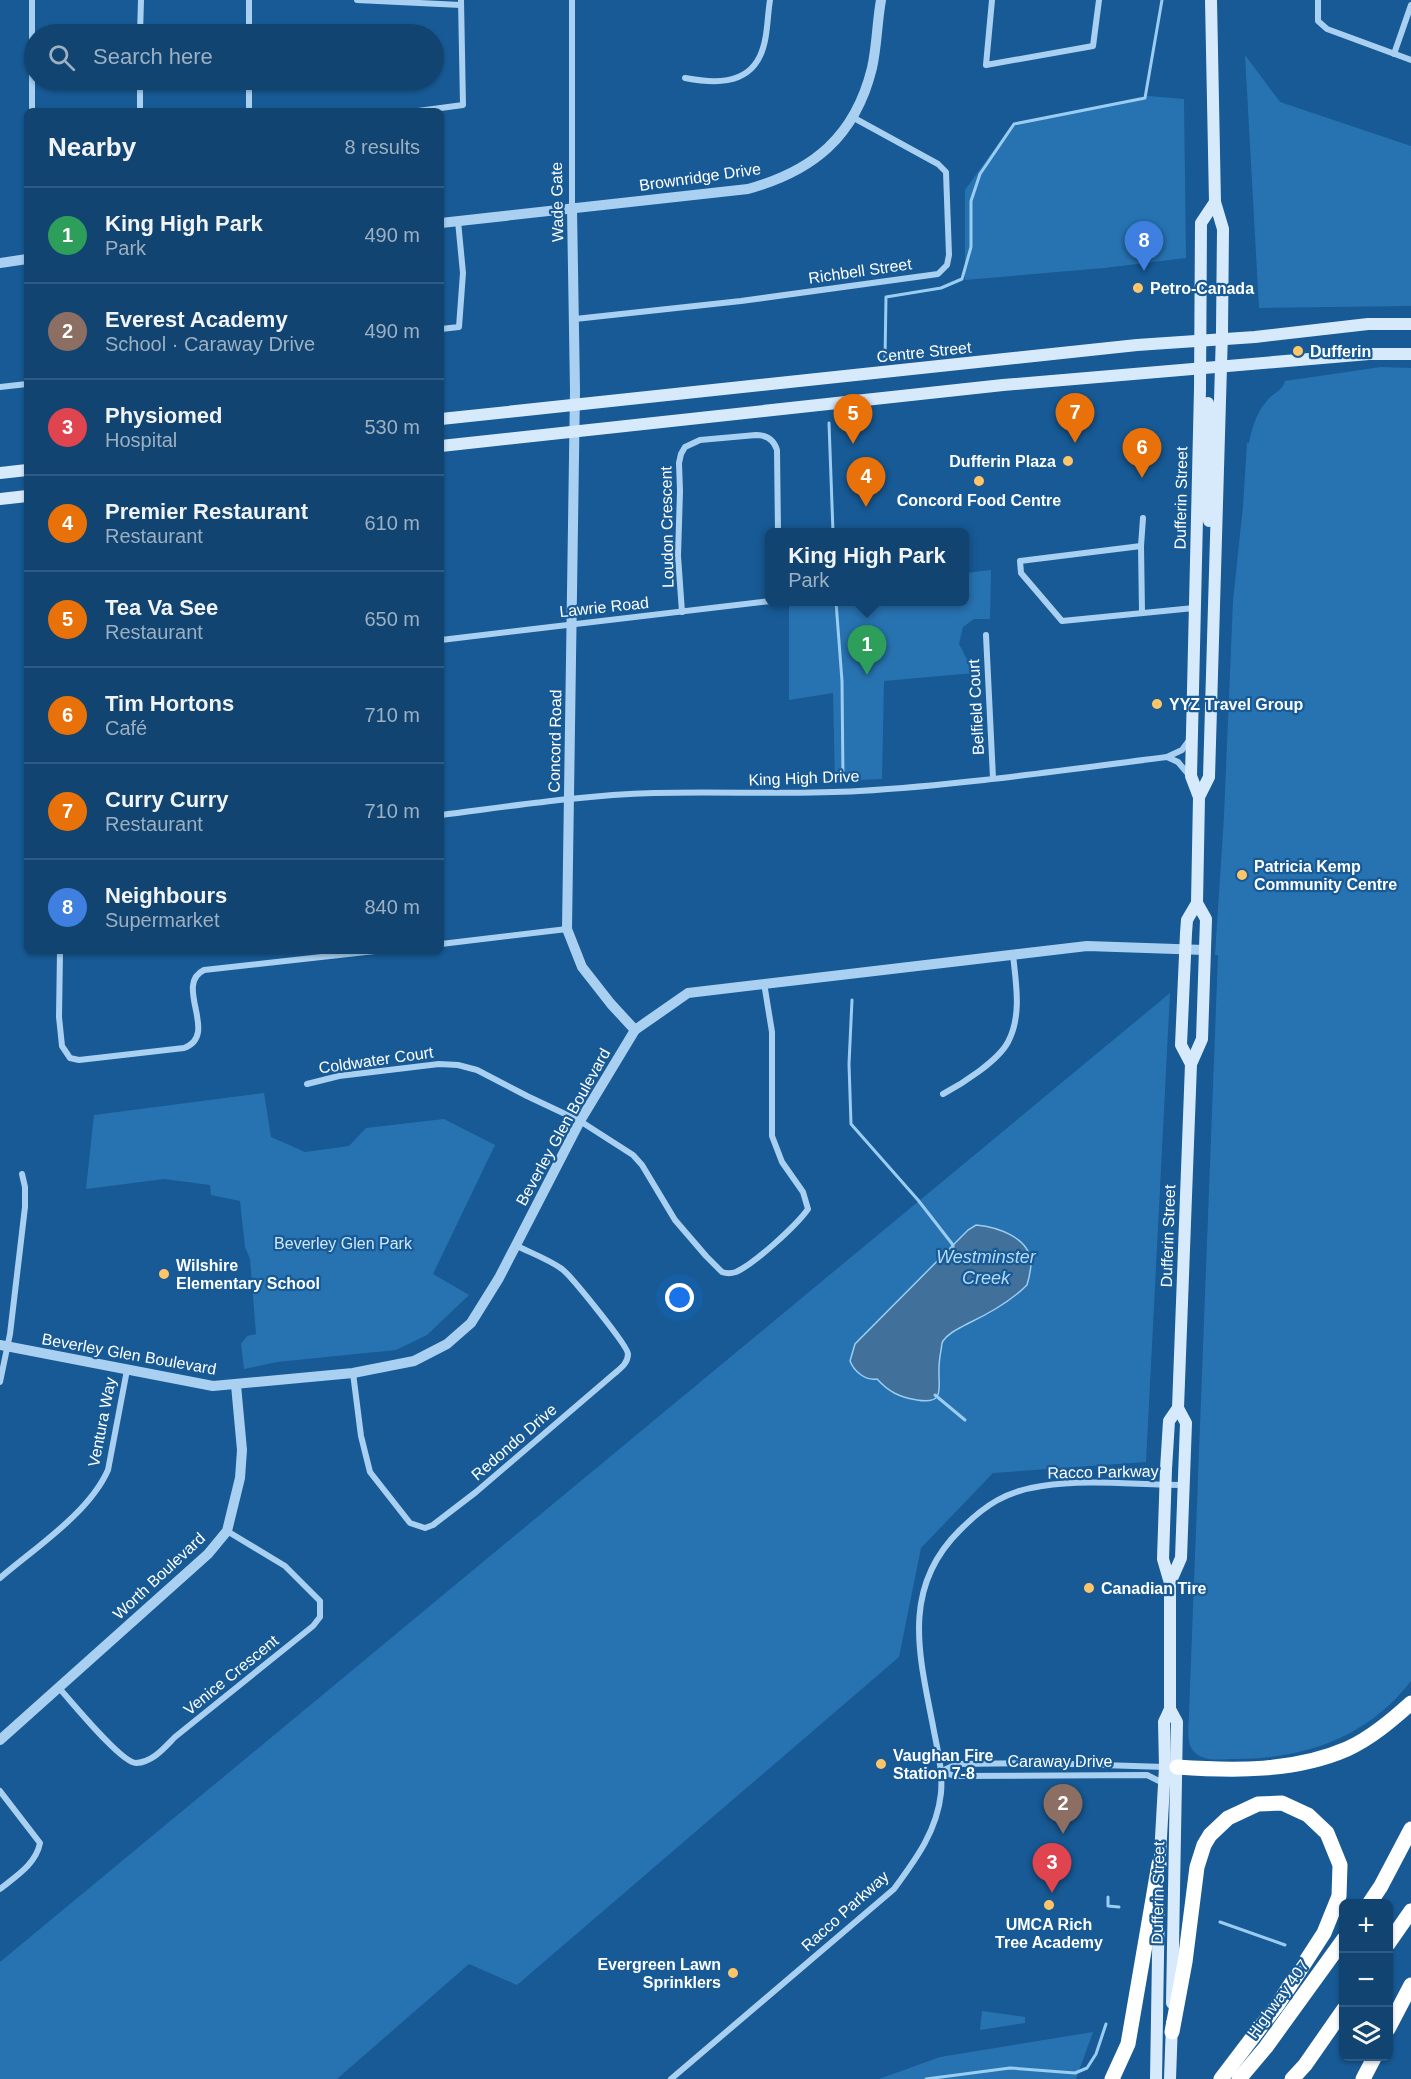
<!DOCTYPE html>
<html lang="en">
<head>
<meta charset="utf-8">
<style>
	:root { --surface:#114470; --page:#1a4b75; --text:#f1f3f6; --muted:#9cb0c3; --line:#305c83; --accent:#95b2f1 }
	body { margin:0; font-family:Arial,sans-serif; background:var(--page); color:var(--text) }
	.controls { position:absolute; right:18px; bottom:18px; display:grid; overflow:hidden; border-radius:9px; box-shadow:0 2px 4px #0004 }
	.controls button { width:54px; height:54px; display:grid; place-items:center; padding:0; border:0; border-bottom:2px solid var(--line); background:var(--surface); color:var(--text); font:30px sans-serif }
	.you { position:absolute; left:680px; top:1298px; width:21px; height:21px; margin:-15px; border:4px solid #fff; border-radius:50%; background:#1a73e8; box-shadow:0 0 0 9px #1a73e833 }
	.badge { display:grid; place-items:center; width:39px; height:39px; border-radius:50%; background:var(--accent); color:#fff; font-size:20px; font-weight:700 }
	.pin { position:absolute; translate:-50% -50px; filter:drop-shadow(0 2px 3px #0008) }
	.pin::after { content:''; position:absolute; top:32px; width:21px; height:18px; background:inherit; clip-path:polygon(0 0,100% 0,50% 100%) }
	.popup { position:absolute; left:765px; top:528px; width:204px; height:78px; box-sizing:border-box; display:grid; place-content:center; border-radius:9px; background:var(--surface); filter:drop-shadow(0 2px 4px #0005); font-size:20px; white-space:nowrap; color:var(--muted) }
	.popup b { font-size:22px; color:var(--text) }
	.popup::after { content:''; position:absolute; left:50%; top:100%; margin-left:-12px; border:12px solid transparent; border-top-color:var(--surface) }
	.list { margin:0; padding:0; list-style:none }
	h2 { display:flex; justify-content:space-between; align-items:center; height:78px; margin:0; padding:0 24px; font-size:26px }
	h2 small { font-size:20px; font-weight:400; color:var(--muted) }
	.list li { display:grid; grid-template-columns:39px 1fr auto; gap:18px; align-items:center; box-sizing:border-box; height:96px; padding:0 24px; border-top:2px solid var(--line) }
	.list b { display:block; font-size:22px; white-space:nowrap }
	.list p { margin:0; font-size:20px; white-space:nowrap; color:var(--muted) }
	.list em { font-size:20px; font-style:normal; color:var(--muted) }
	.icon { flex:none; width:33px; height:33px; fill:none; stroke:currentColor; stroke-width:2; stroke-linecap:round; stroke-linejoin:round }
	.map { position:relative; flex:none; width:1411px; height:2079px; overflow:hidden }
	.search { position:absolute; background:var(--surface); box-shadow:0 2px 4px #0004; left:24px; top:24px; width:420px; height:66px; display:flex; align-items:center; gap:15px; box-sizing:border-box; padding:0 21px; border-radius:33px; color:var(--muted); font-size:22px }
	.panel { position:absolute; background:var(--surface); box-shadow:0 2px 4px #0004; left:24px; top:108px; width:420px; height:846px; border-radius:9px }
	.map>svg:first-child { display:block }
	.green { fill:#2773b1 }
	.water { fill:#41709a; stroke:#9bcdf3; stroke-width:1.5 }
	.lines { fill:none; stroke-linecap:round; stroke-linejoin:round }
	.stream { stroke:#9bcdf3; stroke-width:3 }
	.minor { stroke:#a9d0f1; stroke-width:6 }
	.tertiary { stroke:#a9d0f1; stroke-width:10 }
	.secondary { stroke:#d7eafb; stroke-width:12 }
	.motorway { stroke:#fff; stroke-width:15 }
	.poi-dot { fill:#ffc568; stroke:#175a95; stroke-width:2 }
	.labels { text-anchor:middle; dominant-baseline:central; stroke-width:4.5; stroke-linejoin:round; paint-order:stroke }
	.street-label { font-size:16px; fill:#fff; stroke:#175a95 }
	.poi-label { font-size:16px; font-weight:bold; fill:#fff; stroke:#175a95; text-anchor:start }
	.park-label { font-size:16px; fill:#d0e8fc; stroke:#175a95 }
	.water-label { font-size:18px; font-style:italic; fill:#b5daf7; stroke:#175a95 }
</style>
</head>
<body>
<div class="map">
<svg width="1411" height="2079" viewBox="0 0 1411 2079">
	<rect width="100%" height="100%" fill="#175a95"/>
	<g class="green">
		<path d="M1245,55L1280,102L1411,146V306L1259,308Z"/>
		<path d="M1148,96L1184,99L1186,258L1104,268L965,280V190L1010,127Z"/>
		<path d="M1381,367L1411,368V1681C1367,1738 1304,1759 1234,1759C1220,1759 1201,1763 1192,1749C1186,1740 1189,1723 1189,1713L1218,955H1215L1224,816L1233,601L1243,506L1247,443H1249C1252,428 1256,414 1266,402C1272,393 1282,392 1285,381Z"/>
		<path d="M991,570L990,619H974L963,627L959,644L974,673L884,681L882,779L835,781L833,693L789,700V602H964L965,573Z"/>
		<path d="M1170,993L1146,1462L993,1473L921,1548L899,1657L517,1985L469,1964L337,2079H0V1962Z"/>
		<path d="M264,1093L271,1137L305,1152L349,1146L366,1128L444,1119L495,1145L433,1274L469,1295L427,1335L396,1350L277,1362L244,1369L241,1344L247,1336L256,1334L250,1259L245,1247L240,1201L211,1195L210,1185L164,1179L86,1189L94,1115Z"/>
		<path d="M982,2011L1025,2017V2023L980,2030Z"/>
		<path d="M1093,2032L1076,2079H879L940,2057Z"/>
	</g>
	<path class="water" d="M976,1225C997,1227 1029,1237 1031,1262C1031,1269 1029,1278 1027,1285C1011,1301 990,1313 969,1323C960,1328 949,1332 943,1341C941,1344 942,1347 941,1350C940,1356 939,1362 939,1368C938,1388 946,1405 917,1400C899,1397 889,1392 877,1379C865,1381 854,1371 850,1361L855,1344L968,1230Z"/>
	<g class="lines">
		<g class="stream">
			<path d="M885,359L886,297L941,288L962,279L971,247V201L980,174L1014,124L1145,98L1162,0"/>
			<path d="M829,423L833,532"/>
			<path d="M836,602L842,681L843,779"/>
			<path d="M852,1000L849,1064L851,1124L918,1200L953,1245V1248"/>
			<path d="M935,1395L965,1420"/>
			<path d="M1108,1897V1906L1119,1907"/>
			<path d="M1220,1922L1285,1945"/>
			<path d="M926,2079L1010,2068L1075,2073L1087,2068L1096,2054L1106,2024"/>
		</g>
		<g class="minor">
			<path d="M32,0V111"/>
			<path d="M357,0L461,5"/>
			<path d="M992,0L986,65L1093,46L1099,0"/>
			<path d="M1318,0V21L1327,29L1411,60"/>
			<path d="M140,34L141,0"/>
			<path d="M249,34V0"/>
			<path d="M1394,54L1411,5"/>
			<path d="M685,78C712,83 746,86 760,56C768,39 767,18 770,0"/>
			<path d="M140,111V80"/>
			<path d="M249,111V80"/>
			<path d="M418,111L463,105L461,0"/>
			<path d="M572,208V0"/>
			<path d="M575,319L741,301L938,274L947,265L949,255L946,172L938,164L854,118"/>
			<path d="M441,329L459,327L463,273L458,221"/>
			<path d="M0,387L27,384"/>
			<path d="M1141,546L1020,561L1021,573L1062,621L1194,608"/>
			<path d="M682,612L678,556L680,491L679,463L681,454L685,447L700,440L756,435C767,435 774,440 777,450L778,532"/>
			<path d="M1142,612L1141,546L1143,518"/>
			<path d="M986,635L993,778"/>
			<path d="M441,640L770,601"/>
			<path d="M1167,757L1178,762L1189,775"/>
			<path d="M441,815C512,806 583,795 654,793C722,791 791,795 859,791C962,785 1064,770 1167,757L1182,750L1190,739"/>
			<path d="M441,944L567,929"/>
			<path d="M60,951L59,1017L62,1046L70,1058L79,1060L184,1048C220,1035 173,985 204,970L375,951"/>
			<path d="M307,1084L339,1076L439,1064L458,1065L477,1070L527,1096L580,1121L633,1155L642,1165L675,1220L706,1256L722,1272C727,1274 730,1274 736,1272C754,1264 796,1226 808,1209L803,1192L782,1162L772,1136V1032L764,983"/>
			<path d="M943,1094C962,1084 998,1061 1008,1042C1022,1016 1016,983 1013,955"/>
			<path d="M353,1373L361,1436L370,1472L410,1523L425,1528L433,1525L476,1492L615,1373C621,1368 628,1363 628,1354C628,1346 571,1276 562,1269C548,1259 531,1253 515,1245"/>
			<path d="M0,1382L10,1334L25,1207V1187L22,1174"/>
			<path d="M0,1578C36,1547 89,1513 108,1470L127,1370"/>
			<path d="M59,1688C72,1702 121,1763 136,1763C153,1762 164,1748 175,1737L313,1626L320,1617V1601L285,1566L227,1531"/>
			<path d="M942,1771L957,1764L1039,1763L1165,1767"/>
			<path d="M942,1771L954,1776L1147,1775L1163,1783"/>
			<path d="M0,1791L40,1843C36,1864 16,1876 0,1889"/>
			<path d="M671,2079L894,1889C916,1859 937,1831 941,1793C943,1770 937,1748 933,1726C919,1654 901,1588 960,1530C985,1505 1006,1491 1042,1486C1088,1479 1136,1485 1182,1485"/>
		</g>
		<g class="tertiary">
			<path d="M572,208L575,390L567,929L582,967L611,1004L635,1030"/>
			<path d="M441,223L748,189C813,171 855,137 872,68C877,46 877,22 881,0"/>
			<path d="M0,263L27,259"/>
			<path d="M0,1345L213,1386L353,1373L414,1361L447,1344L471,1323L499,1278L580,1121L635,1030L688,993L1087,946L1205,950"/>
			<path d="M0,1740L208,1554L227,1531L240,1478L242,1450L236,1385"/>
		</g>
		<g class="secondary">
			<path d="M1208,403L1209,521"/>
			<path d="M441,419L1137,345L1255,337L1368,324H1411"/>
			<path d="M441,446L1003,385L1369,354H1411"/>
			<path d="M0,473L27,470"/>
			<path d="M0,499L27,496"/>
			<path d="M1199,797L1191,776L1200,389L1201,223L1215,202"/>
			<path d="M1191,1064L1181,1045L1186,933L1187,920L1197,903L1199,797L1209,777L1222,332L1223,229L1215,202L1211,0"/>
			<path d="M1170,1583L1181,1558L1186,1423L1178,1408L1191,1064L1202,1039L1206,919L1197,903"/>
			<path d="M1170,1709L1177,1722L1172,2003"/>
			<path d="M1159,1873L1165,1767L1164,1722L1170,1709V1583L1163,1559L1166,1469L1169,1421L1178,1408"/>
			<path d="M1156,2079L1159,1896"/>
			<path d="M1170,2079L1172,2023"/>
		</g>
		<g class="motorway">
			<path d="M1177,1767C1234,1771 1294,1772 1347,1749C1371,1738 1392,1720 1411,1703"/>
			<path d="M1369,1904L1381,1886L1411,1829"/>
			<path d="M1388,1944L1411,1911"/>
			<path d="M1388,2029L1411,1985"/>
			<path d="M1172,2032L1185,1962L1197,1867L1204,1845L1210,1835L1228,1818L1258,1804L1282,1803L1308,1815L1327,1833L1340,1865L1339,1896L1324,1933L1278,2004L1221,2079"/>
			<path d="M1112,2079L1128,2044L1159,1864"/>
			<path d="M1239,2079L1266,2047L1344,1939"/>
			<path d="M1292,2079L1305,2065L1344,2009"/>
			<path d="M1363,2079L1375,2056"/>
		</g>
	</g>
	<g class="poi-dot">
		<circle cx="1138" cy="288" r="6"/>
		<circle cx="1298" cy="351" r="6"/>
		<circle cx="1068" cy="461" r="6"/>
		<circle cx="979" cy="481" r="6"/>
		<circle cx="1157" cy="704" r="6"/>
		<circle cx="1242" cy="875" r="6"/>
		<circle cx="164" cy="1274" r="6"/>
		<circle cx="1089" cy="1588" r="6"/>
		<circle cx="881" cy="1764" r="6"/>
		<circle cx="1049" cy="1905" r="6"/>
		<circle cx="733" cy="1973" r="6"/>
	</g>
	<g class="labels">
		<g class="street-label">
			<text transform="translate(700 177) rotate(-8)">Brownridge Drive</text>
			<text transform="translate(557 202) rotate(-91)">Wade Gate</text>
			<text transform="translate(860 271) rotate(-8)">Richbell Street</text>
			<text transform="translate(924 352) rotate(-6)">Centre Street</text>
			<text transform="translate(1181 498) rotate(-89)">Dufferin Street</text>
			<text transform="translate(667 527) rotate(-91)">Loudon Crescent</text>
			<text transform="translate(604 607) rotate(-6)">Lawrie Road</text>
			<text transform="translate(976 707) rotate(-93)">Belfield Court</text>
			<text transform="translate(555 741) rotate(-89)">Concord Road</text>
			<text transform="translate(804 778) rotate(-2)">King High Drive</text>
			<text transform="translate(376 1060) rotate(-8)">Coldwater Court</text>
			<text transform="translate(563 1127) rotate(-61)">Beverley Glen Boulevard</text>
			<text transform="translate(1168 1236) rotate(-88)">Dufferin Street</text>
			<text transform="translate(129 1354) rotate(10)">Beverley Glen Boulevard</text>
			<text transform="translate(102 1422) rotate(-79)">Ventura Way</text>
			<text transform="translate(514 1442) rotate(-41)">Redondo Drive</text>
			<text transform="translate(1103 1472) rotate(-1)">Racco Parkway</text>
			<text transform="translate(159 1576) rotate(-43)">Worth Boulevard</text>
			<text transform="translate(231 1675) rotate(-39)">Venice Crescent</text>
			<text x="1060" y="1761">Caraway Drive</text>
			<text transform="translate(1158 1893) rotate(-89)">Dufferin Street</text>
			<text transform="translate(845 1911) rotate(-42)">Racco Parkway</text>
			<text transform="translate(1278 1999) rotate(-54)">Highway 407</text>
		</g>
		<g class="poi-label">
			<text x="1150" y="288">Petro-Canada</text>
			<text x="1310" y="351">Dufferin</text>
			<text x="1056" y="461" text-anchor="end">Dufferin Plaza</text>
			<text x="979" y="500" text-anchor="middle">Concord Food Centre</text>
			<text x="1169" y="704">YYZ Travel Group</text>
			<text x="1254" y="866">Patricia Kemp<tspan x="1254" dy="18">Community Centre</tspan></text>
			<text x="176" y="1265">Wilshire<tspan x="176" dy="18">Elementary School</tspan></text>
			<text x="1101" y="1588">Canadian Tire</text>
			<text x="893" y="1755">Vaughan Fire<tspan x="893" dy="18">Station 7-8</tspan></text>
			<text x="1049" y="1924" text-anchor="middle">UMCA Rich<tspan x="1049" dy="18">Tree Academy</tspan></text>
			<text x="721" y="1964" text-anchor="end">Evergreen Lawn<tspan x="721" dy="18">Sprinklers</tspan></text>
		</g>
		<g class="park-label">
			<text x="343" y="1243">Beverley Glen Park</text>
		</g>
		<g class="water-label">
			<text x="986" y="1257">Westminster<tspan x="986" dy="21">Creek</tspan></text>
		</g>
	</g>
</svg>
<div class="controls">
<button>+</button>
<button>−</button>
<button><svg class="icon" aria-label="layers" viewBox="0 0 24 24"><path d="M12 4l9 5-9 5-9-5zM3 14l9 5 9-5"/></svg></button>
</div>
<div class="you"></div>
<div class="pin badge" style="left:867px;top:675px;background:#2e9e5b">1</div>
<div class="popup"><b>King High Park</b>Park</div>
<div class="pin badge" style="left:1063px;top:1834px;background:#8d6e63">2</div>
<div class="pin badge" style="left:1052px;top:1893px;background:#e0444e">3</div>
<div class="pin badge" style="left:866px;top:507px;background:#e8710a">4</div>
<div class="pin badge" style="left:853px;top:444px;background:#e8710a">5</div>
<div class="pin badge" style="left:1142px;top:478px;background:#e8710a">6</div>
<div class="pin badge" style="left:1075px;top:443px;background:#e8710a">7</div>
<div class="pin badge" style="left:1144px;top:271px;background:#3f7fe0">8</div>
<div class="search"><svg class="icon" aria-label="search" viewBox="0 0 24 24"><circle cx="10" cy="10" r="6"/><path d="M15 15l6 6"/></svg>Search here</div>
<section class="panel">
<h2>Nearby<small>8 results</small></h2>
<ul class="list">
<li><span class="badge" style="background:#2e9e5b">1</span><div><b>King High Park</b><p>Park</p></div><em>490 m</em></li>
<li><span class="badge" style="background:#8d6e63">2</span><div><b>Everest Academy</b><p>School · Caraway Drive</p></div><em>490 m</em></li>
<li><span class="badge" style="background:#e0444e">3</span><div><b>Physiomed</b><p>Hospital</p></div><em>530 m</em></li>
<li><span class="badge" style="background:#e8710a">4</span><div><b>Premier Restaurant</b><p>Restaurant</p></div><em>610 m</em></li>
<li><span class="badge" style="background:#e8710a">5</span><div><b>Tea Va See</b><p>Restaurant</p></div><em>650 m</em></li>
<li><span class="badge" style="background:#e8710a">6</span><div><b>Tim Hortons</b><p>Café</p></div><em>710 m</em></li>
<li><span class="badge" style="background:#e8710a">7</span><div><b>Curry Curry</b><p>Restaurant</p></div><em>710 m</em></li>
<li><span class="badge" style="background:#3f7fe0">8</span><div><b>Neighbours</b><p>Supermarket</p></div><em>840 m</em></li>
</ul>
</section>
</div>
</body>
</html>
